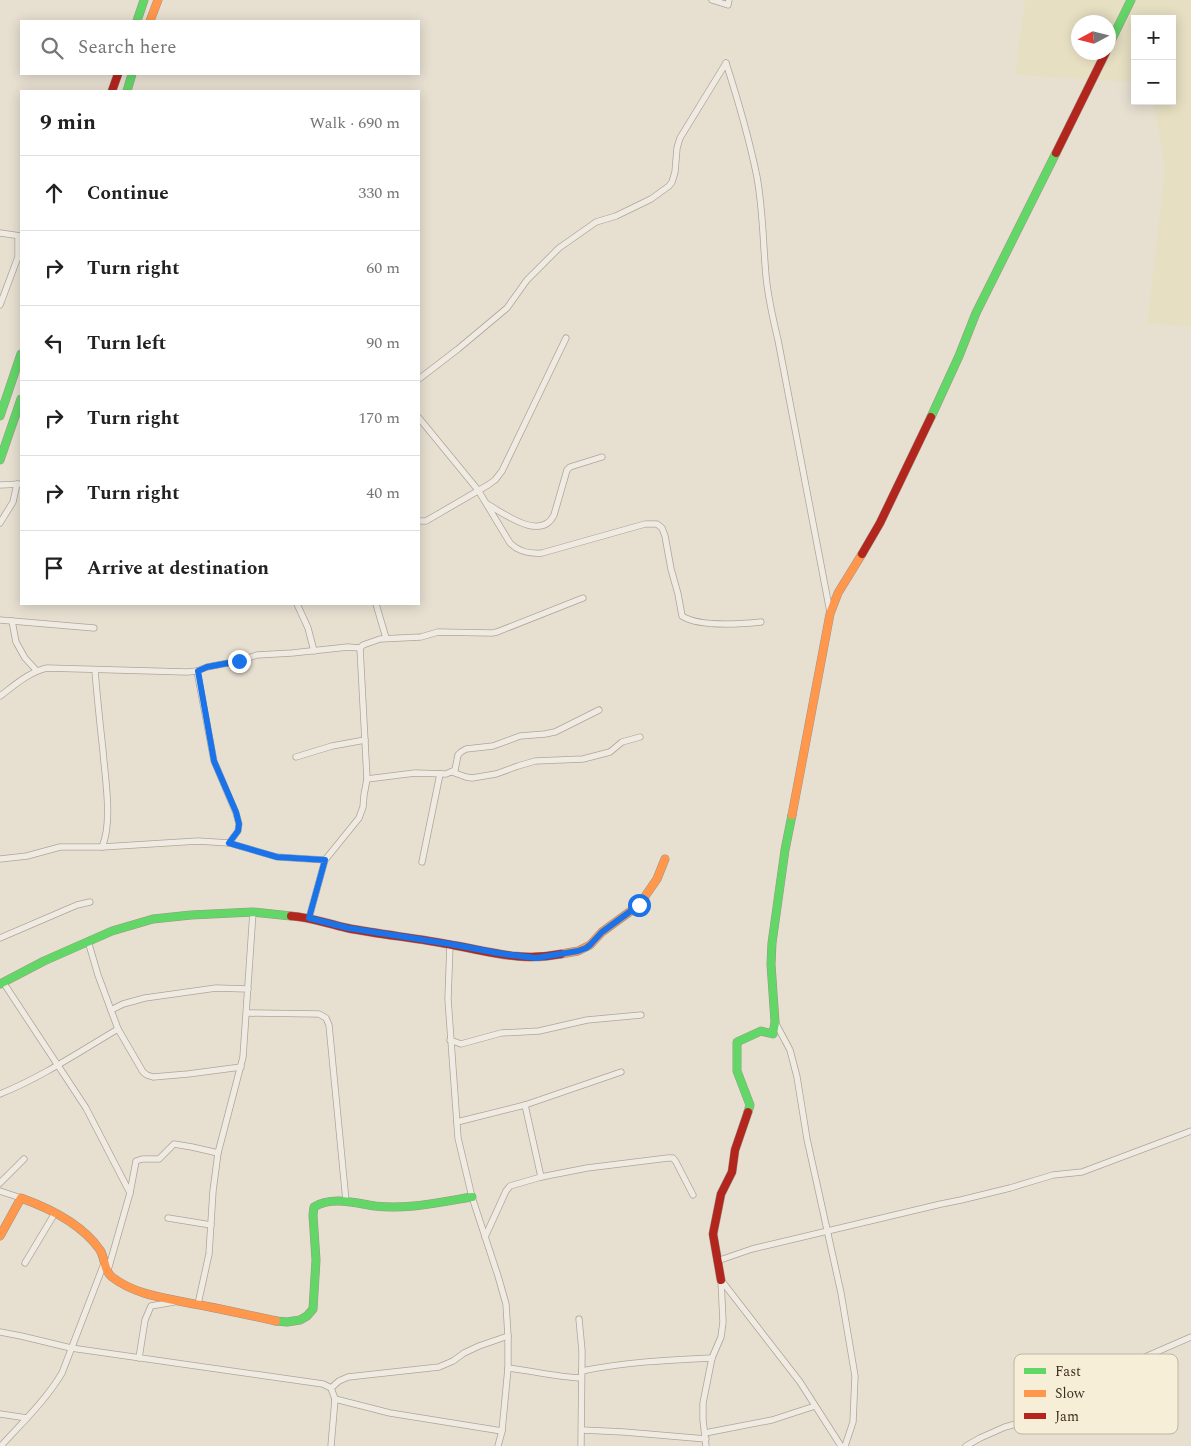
<!DOCTYPE html>
<html lang="en">
<head>
<meta charset="utf-8">
<style>
	:root { --surface:#fff; --page:#f6f6f6; --text:#222; --muted:#767676; --line:#e0e0e0 }
	body { margin:0; font-family:Spectral,serif; background:var(--page); color:var(--text) }
	.controls { position:absolute; right:15px; top:15px; display:grid; overflow:hidden; border-radius:0px; box-shadow:0 2px 12px #0003 }
	.controls button { width:45px; height:45px; display:grid; place-items:center; padding:0; border:0; border-bottom:1px solid var(--line); background:var(--surface); color:var(--text); font:25px sans-serif }
	.compass { position:absolute; left:1071px; top:15px; width:45px; height:45px; border-radius:50%; background:var(--surface); box-shadow:0 2px 12px #0003; rotate:263deg }
	.stop { position:absolute; width:15px; height:15px; margin:-11px; border:4px solid #1a73e8; border-radius:50%; background:#fff }
	.stop.end { background:#1a73e8; border-color:#fff; box-shadow:0 1px 5px #0008 }
	.list { margin:0; padding:0; list-style:none }
	h2 { display:flex; justify-content:space-between; align-items:center; height:65px; margin:0; padding:0 20px; font-size:21px }
	h2 small { font-size:16px; font-weight:400; color:var(--muted) }
	.list li { display:grid; grid-template-columns:32px 1fr auto; gap:15px; align-items:center; box-sizing:border-box; height:75px; padding:0 20px; border-top:1px solid var(--line) }
	.list b { display:block; font-size:19px; white-space:nowrap }
	.list em { font-size:16px; font-style:normal; color:var(--muted) }
	.icon { flex:none; width:28px; height:28px; fill:none; stroke:currentColor; stroke-width:2; stroke-linecap:round; stroke-linejoin:round }
	.map { position:relative; flex:none; width:1191px; height:1446px; overflow:hidden }
	.search { position:absolute; background:var(--surface); box-shadow:0 2px 12px #0003; left:20px; top:20px; width:400px; height:55px; display:flex; align-items:center; gap:12px; box-sizing:border-box; padding:0 18px; border-radius:0px; color:var(--muted); font-size:19px }
	.panel { position:absolute; background:var(--surface); box-shadow:0 2px 12px #0003; left:20px; top:90px; width:400px; height:515px; border-radius:0px }
	.map>svg:first-child { display:block }
	.farmland { fill:#e6dfc2; fill-rule:evenodd }
	.lines { fill:none; stroke-linecap:round; stroke-linejoin:round }
	.street-casing { stroke:#ada599; stroke-width:7 }
	.fast-casing { stroke:#9c958a; stroke-width:9 }
	.slow-casing { stroke:#9c958a; stroke-width:9 }
	.jam-casing { stroke:#9c958a; stroke-width:9 }
	.street { stroke:#efebe3; stroke-width:5.5 }
	.fast { stroke:#63d668; stroke-width:8 }
	.slow { stroke:#ff974d; stroke-width:8 }
	.jam { stroke:#b3261e; stroke-width:8 }
	.route { stroke:#1a73e8; stroke-width:6 }
	.key { fill:#f7eed8; stroke:#bfb4a1; stroke-width:1 }
	.key-label { font-size:14px; fill:#3d2e20 }
</style>
</head>
<body>
<div class="map">
<svg width="1191" height="1446" viewBox="0 0 1191 1446">
	<rect width="100%" height="100%" fill="#e7e0d1"/>
	<path class="farmland" d="M1025,0H1191V326L1147,324L1165,168L1153,101H1172V19H1135V82L1015,75ZM1078,22H1108V52H1078Z"/>
	<g class="lines">
		<defs>
			<g id="street">
				<path d="M712,0L728,5L729,0"/>
				<path d="M726,63C738,100 749,138 757,177C763,210 763,243 766,276C768,298 773,319 778,340L830,612"/>
				<path d="M0,233L21,236"/>
				<path d="M0,305L18,257V236"/>
				<path d="M419,379L458,349L507,308L527,280L559,248L596,222L616,216L651,199L669,186L672,182L675,172L677,148L680,138L726,63"/>
				<path d="M419,418L478,490L510,543C519,552 529,554 542,553L645,524H657L662,528L665,536L671,569L678,594L682,616C699,627 741,624 761,622"/>
				<path d="M0,485L21,484"/>
				<path d="M487,504C503,513 541,542 554,515L567,470L570,467L602,457"/>
				<path d="M419,521H426L488,485L495,480L502,471L566,338"/>
				<path d="M0,523L13,502L17,484"/>
				<path d="M297,604L308,628L314,651"/>
				<path d="M376,604L386,638"/>
				<path d="M0,620L94,628"/>
				<path d="M12,621L16,642L25,658L37,671"/>
				<path d="M95,670C97,697 100,724 103,751C105,778 113,822 102,847"/>
				<path d="M197,671L214,761L236,813L239,824L238,831L229,843"/>
				<path d="M0,696C15,685 29,672 47,668L187,672L197,671L207,667L239,661L257,655L292,653L348,647L360,648"/>
				<path d="M296,757L332,746L365,740"/>
				<path d="M452,772L466,777L472,778L496,774L518,766L535,761L583,759L610,752L622,742L640,737"/>
				<path d="M367,779L360,648L363,645L380,639L421,637L438,632L492,633L497,632L583,598"/>
				<path d="M0,859L27,856L60,847H102L198,841L229,843L277,857L325,860"/>
				<path d="M422,862L440,774"/>
				<path d="M309,918L325,860L359,818L363,807L364,795L367,779L415,773L446,774L455,770L458,755L461,752L466,749L493,746L520,736L545,734L555,732L599,710"/>
				<path d="M0,938L77,905L90,902"/>
				<path d="M88,941L98,975L118,1029L143,1072L147,1075L153,1077L188,1074L241,1067"/>
				<path d="M450,944L448,999L458,1138L472,1197L498,1276L506,1304L508,1336V1368L502,1431L498,1446"/>
				<path d="M3,982L86,1108L130,1193"/>
				<path d="M111,1010L123,1004L145,998L216,988L248,989"/>
				<path d="M247,1013L319,1014L326,1018L329,1025L346,1201"/>
				<path d="M775,1022L790,1050L797,1077L807,1139L841,1293L855,1376L853,1422L845,1446"/>
				<path d="M450,1040L461,1044L501,1033L539,1031L587,1020L641,1015"/>
				<path d="M0,1094C42,1077 79,1052 118,1029"/>
				<path d="M525,1105L541,1177"/>
				<path d="M457,1122L525,1105L621,1072"/>
				<path d="M0,1183L24,1159"/>
				<path d="M0,1191L21,1198"/>
				<path d="M168,1218L211,1225"/>
				<path d="M485,1237L506,1191L510,1186L541,1177L587,1168L668,1158H673L676,1162L693,1195"/>
				<path d="M717,1261L752,1249L941,1204L961,1200L1010,1188L1053,1175L1082,1172L1191,1131"/>
				<path d="M25,1263L55,1213"/>
				<path d="M108,1270L130,1193L136,1161L142,1159H159L174,1144L192,1147L218,1153"/>
				<path d="M721,1280L800,1382L841,1446"/>
				<path d="M198,1304L209,1254L213,1191L218,1153L243,1057L253,912"/>
				<path d="M579,1319L582,1351L581,1446"/>
				<path d="M0,1332L21,1336L71,1348L323,1384L331,1388L335,1399L331,1446"/>
				<path d="M139,1358L145,1320L151,1306L174,1302"/>
				<path d="M1138,1360L1191,1337"/>
				<path d="M508,1368C533,1371 557,1377 581,1378"/>
				<path d="M582,1371C625,1362 668,1360 712,1358"/>
				<path d="M331,1388L339,1381L348,1377L439,1367L453,1361L464,1353L479,1346L508,1336"/>
				<path d="M335,1399L390,1413L502,1431"/>
				<path d="M0,1414L27,1418"/>
				<path d="M582,1430L624,1432L706,1439"/>
				<path d="M705,1433L772,1420L815,1406"/>
				<path d="M1,1446C22,1423 46,1400 62,1373L105,1261"/>
				<path d="M706,1446L703,1420V1403L712,1358L721,1337L723,1322L721,1280"/>
				<path d="M966,1446L980,1438L1005,1427L1027,1421L1131,1362C1145,1359 1152,1372 1161,1381"/>
			</g>
			<g id="fast">
				<path d="M137,21L144,0"/>
				<path d="M1108,47L1131,0"/>
				<path d="M127,91L132,74"/>
				<path d="M0,416L21,354"/>
				<path d="M931,417L959,356L976,313L1056,153"/>
				<path d="M0,460L21,399"/>
				<path d="M0,984L44,961L112,931L153,919L191,915L253,912L291,916"/>
				<path d="M748,1112L750,1105L737,1071V1042L761,1031L773,1034L775,1022L771,964L772,943L785,850L792,815"/>
				<path d="M276,1321L287,1322L300,1320L307,1316L313,1309L316,1260L313,1215L314,1207C331,1196 356,1203 375,1206C407,1210 440,1202 472,1197"/>
			</g>
			<g id="slow">
				<path d="M150,21L158,0"/>
				<path d="M792,815L830,614L838,593L862,554"/>
				<path d="M561,954L578,951L590,945L602,932L639,905L657,879L665,859"/>
				<path d="M0,1236L21,1198C49,1208 82,1224 100,1250C105,1258 104,1271 112,1277C135,1295 166,1298 194,1304C222,1309 249,1315 276,1321"/>
			</g>
			<g id="jam">
				<path d="M112,91L118,74"/>
				<path d="M1056,153L1106,52"/>
				<path d="M862,554L880,523L931,417"/>
				<path d="M291,916C310,917 328,924 347,928C382,935 418,938 452,945C492,952 521,962 561,954"/>
				<path d="M721,1280L713,1234L721,1194L732,1172L735,1150L748,1112"/>
			</g>
		</defs>
		<use href="#street" class="street-casing"/>
		<use href="#fast" class="fast-casing"/>
		<use href="#slow" class="slow-casing"/>
		<use href="#jam" class="jam-casing"/>
		<use href="#street" class="street"/>
		<use href="#fast" class="fast"/>
		<use href="#slow" class="slow"/>
		<use href="#jam" class="jam"/>
	</g>
	<g class="lines">
		<path class="route" d="M239,661L207,667L198,671L214,761L236,812L239,824L238,831L229,843L277,857L325,860L309,918L348,928L450,944L503,954L536,958L578,951L586,948L590,945L602,932L639,905"/>
	</g>
	<rect x="1014" y="1354" width="164" height="80" rx="8" class="key"/>
	<rect x="1024" y="1368" width="22" height="6" fill="#63d668"/>
	<rect x="1024" y="1390" width="22" height="7" fill="#ff974d"/>
	<rect x="1024" y="1413" width="22" height="6" fill="#b3261e"/>
	<g class="key-label">
		<text x="1055" y="1376">Fast</text>
		<text x="1055" y="1398">Slow</text>
		<text x="1055" y="1421">Jam</text>
	</g>
</svg>
<div class="controls">
<button>+</button>
<button>−</button>
</div>
<svg class="compass" viewBox="-18 -18 36 36"><path d="M0-13l5 13h-10z" fill="#e53935"/><path d="M0 13l5-13h-10z" fill="#767676"/></svg>
<div class="stop" style="left:639px;top:905px"></div>
<div class="stop end" style="left:239px;top:661px"></div>
<div class="search"><svg class="icon" aria-label="search" viewBox="0 0 24 24"><circle cx="10" cy="10" r="6"/><path d="M15 15l6 6"/></svg>Search here</div>
<section class="panel">
<h2>9 min<small>Walk · 690 m</small></h2>
<ul class="list">
<li><svg class="icon" aria-label="ahead" viewBox="0 0 24 24"><path d="M12 20V5M6 11l6-6 6 6"/></svg><div><b>Continue</b></div><em>330 m</em></li>
<li><svg class="icon" aria-label="right" viewBox="0 0 24 24"><path d="M7 20v-9h11M14 6l5 5-5 5"/></svg><div><b>Turn right</b></div><em>60 m</em></li>
<li><svg class="icon" aria-label="left" viewBox="0 0 24 24"><path d="M17 20v-9H6M10 6l-5 5 5 5"/></svg><div><b>Turn left</b></div><em>90 m</em></li>
<li><svg class="icon" aria-label="right" viewBox="0 0 24 24"><path d="M7 20v-9h11M14 6l5 5-5 5"/></svg><div><b>Turn right</b></div><em>170 m</em></li>
<li><svg class="icon" aria-label="right" viewBox="0 0 24 24"><path d="M7 20v-9h11M14 6l5 5-5 5"/></svg><div><b>Turn right</b></div><em>40 m</em></li>
<li><svg class="icon" aria-label="arrive" viewBox="0 0 24 24"><path d="M6 21V4h12l-3 4 3 4H6"/></svg><div><b>Arrive at destination</b></div></li>
</ul>
</section>
</div>
</body>
</html>
